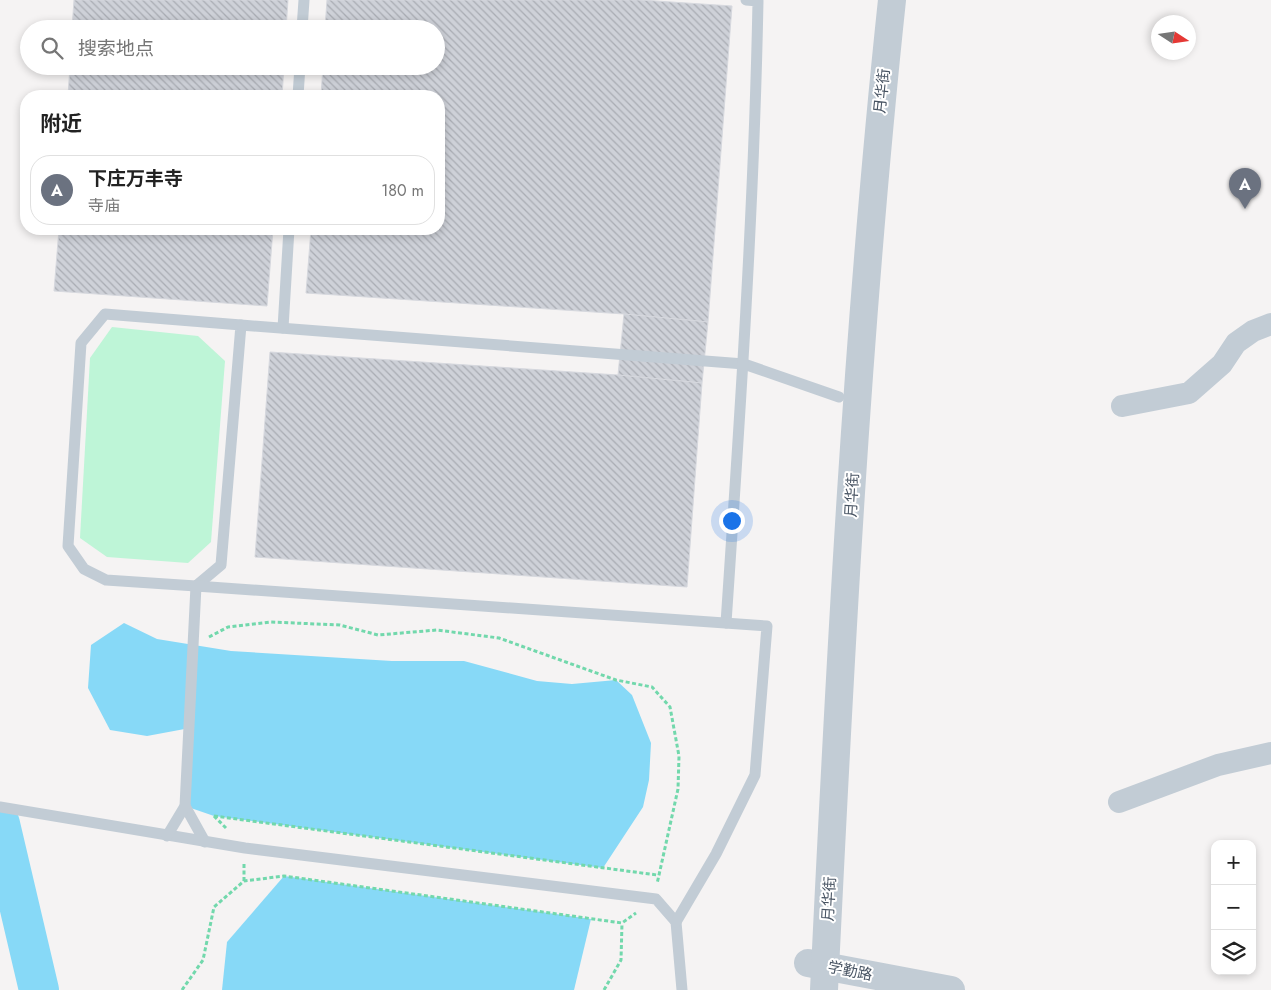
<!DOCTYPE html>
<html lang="zh">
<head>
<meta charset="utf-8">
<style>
	:root { --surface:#fff; --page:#f2f2f2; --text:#222; --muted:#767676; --line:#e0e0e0; --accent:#0662fb }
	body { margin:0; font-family:Jost,"Noto Sans SC",sans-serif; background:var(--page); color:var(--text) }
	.controls { position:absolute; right:15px; bottom:15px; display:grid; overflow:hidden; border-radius:10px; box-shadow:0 2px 8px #0003 }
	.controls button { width:45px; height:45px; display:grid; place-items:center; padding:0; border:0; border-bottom:1px solid var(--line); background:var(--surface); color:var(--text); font:25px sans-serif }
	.compass { position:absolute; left:1151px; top:15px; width:45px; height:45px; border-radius:50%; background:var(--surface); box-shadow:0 2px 8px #0003; rotate:102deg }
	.you { position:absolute; left:731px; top:520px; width:18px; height:18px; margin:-12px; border:4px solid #fff; border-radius:50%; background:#1a73e8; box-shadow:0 0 0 8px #1a73e833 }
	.badge { display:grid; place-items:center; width:32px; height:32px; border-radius:50%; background:var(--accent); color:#fff; font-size:16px; font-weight:700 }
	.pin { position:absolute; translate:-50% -41px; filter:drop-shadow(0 1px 2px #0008) }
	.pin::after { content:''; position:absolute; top:26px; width:18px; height:15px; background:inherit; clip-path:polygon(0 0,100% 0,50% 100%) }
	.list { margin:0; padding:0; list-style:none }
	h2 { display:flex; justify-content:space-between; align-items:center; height:65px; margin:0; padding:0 20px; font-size:21px }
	h2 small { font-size:16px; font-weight:400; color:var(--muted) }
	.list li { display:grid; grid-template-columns:32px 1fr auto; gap:15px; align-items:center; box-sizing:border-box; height:70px; margin:0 10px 10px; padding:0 10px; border:1px solid var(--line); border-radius:20px }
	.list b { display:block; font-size:19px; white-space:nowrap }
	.list p { margin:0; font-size:16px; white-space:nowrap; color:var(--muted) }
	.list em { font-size:16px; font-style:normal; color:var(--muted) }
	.icon { flex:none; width:28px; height:28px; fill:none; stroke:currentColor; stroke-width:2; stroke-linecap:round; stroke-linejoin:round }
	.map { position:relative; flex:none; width:1271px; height:990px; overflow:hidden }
	.search { position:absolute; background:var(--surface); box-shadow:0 2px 8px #0003; left:20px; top:20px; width:425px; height:55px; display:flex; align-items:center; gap:12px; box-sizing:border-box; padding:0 18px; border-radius:28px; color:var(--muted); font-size:19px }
	.panel { position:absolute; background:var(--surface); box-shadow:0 2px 8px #0003; left:20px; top:90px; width:425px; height:145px; border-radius:20px }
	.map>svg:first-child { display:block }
	.green { fill:#bef5d7 }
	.water { fill:#87d9f7 }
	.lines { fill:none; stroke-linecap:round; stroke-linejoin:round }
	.river { stroke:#87d9f7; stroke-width:40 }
	.building { fill:url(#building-back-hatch); stroke:#d6d8de }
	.path { stroke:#72d8ac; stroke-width:3; stroke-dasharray:4 2.5; stroke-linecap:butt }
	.service { stroke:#c2ccd5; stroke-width:11 }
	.minor { stroke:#c2ccd5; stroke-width:22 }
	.tertiary { stroke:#c2ccd5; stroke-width:28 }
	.labels { text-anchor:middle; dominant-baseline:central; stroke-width:4; stroke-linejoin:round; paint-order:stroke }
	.street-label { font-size:15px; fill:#485463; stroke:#fff }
</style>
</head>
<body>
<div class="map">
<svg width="1271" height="990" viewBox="0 0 1271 990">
	<defs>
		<pattern id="building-back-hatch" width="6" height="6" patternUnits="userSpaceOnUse" patternTransform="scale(1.25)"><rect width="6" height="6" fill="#ced1d8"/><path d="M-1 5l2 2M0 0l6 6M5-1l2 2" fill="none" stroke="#a9acb3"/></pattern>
	</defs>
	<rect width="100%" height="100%" fill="#f5f3f3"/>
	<path class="green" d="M112,327L198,336L225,361L211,542L188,563L107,557L80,538L90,358Z"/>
	<g class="water">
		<path d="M124,623L157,639L231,651L392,661H464L537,681L572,684L616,680L632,695L651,743L649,780L643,807L603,868L214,816L185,806L190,728L147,736L110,730L88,688L91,645Z"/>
		<path d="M284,876L591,919L574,990H222L227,942Z"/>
	</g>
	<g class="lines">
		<path class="river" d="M0,824L39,990"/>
	</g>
	<g class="building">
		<path d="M74,0H288L286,29H72Z"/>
		<path d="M327,0H641L732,6L708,322L624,314L306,293L311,229H439V96H321L323,66H436V29H325Z"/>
		<path d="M70,66H284L282,96H68Z"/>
		<path d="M59,229H273L267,306L54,291Z"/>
		<path d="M624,314L708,322L702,383L618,375Z"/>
		<path d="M270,352L618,375L702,383L687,587L255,557Z"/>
	</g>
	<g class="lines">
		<g class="path">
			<path d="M209,637L228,627L271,622L340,625L378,635L437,630L499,638L616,680L652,687L670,707L679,756L678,789L657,884"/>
			<path d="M214,816L657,875"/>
			<path d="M214,816L226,828"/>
			<path d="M244,881V864"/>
			<path d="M182,990L203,960L214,907L244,881L284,876L622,923L636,913"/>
			<path d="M604,990L621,960L622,923"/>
		</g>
		<g class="service">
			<path d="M302,29L304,0"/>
			<path d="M298,96L300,66"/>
			<path d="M105,314L241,325L221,565L196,586L106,580L84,569L68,546L81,343Z"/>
			<path d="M241,325L744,364L839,397"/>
			<path d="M283,328L289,229"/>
			<path d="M726,623C740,416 754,209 758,1L746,0"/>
			<path d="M185,806L205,842"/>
			<path d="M0,807L245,848L656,899L676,922L682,990"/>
			<path d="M167,836L185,806L196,586L767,626L755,775L716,854L676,922"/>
		</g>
		<g class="minor">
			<path d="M1122,406L1189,393L1222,364L1236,343L1253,331L1271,324"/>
			<path d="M1119,802L1218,765L1271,753"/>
		</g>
		<g class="tertiary">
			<path d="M808,963L951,990"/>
			<path d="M824,990C840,660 857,329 892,0"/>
		</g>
	</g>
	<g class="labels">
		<g class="street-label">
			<text transform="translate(882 91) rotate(-84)">月华街</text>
			<text transform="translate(852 495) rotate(-87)">月华街</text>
			<text transform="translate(829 899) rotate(-87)">月华街</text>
			<text transform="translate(850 971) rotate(11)">学勤路</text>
		</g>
	</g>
</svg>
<div class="controls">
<button>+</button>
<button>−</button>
<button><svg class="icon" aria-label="layers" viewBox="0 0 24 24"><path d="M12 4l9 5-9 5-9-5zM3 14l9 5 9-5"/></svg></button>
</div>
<svg class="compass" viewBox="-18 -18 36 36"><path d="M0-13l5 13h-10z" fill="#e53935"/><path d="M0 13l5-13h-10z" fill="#767676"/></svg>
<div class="you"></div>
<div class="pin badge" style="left:1245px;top:209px;background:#6b7280">A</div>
<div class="search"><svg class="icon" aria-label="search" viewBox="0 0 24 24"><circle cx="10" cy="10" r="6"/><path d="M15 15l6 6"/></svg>搜索地点</div>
<section class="panel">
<h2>附近<small></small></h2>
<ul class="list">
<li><span class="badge" style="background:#6b7280">A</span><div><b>下庄万丰寺</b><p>寺庙</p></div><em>180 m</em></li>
</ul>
</section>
</div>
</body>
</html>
